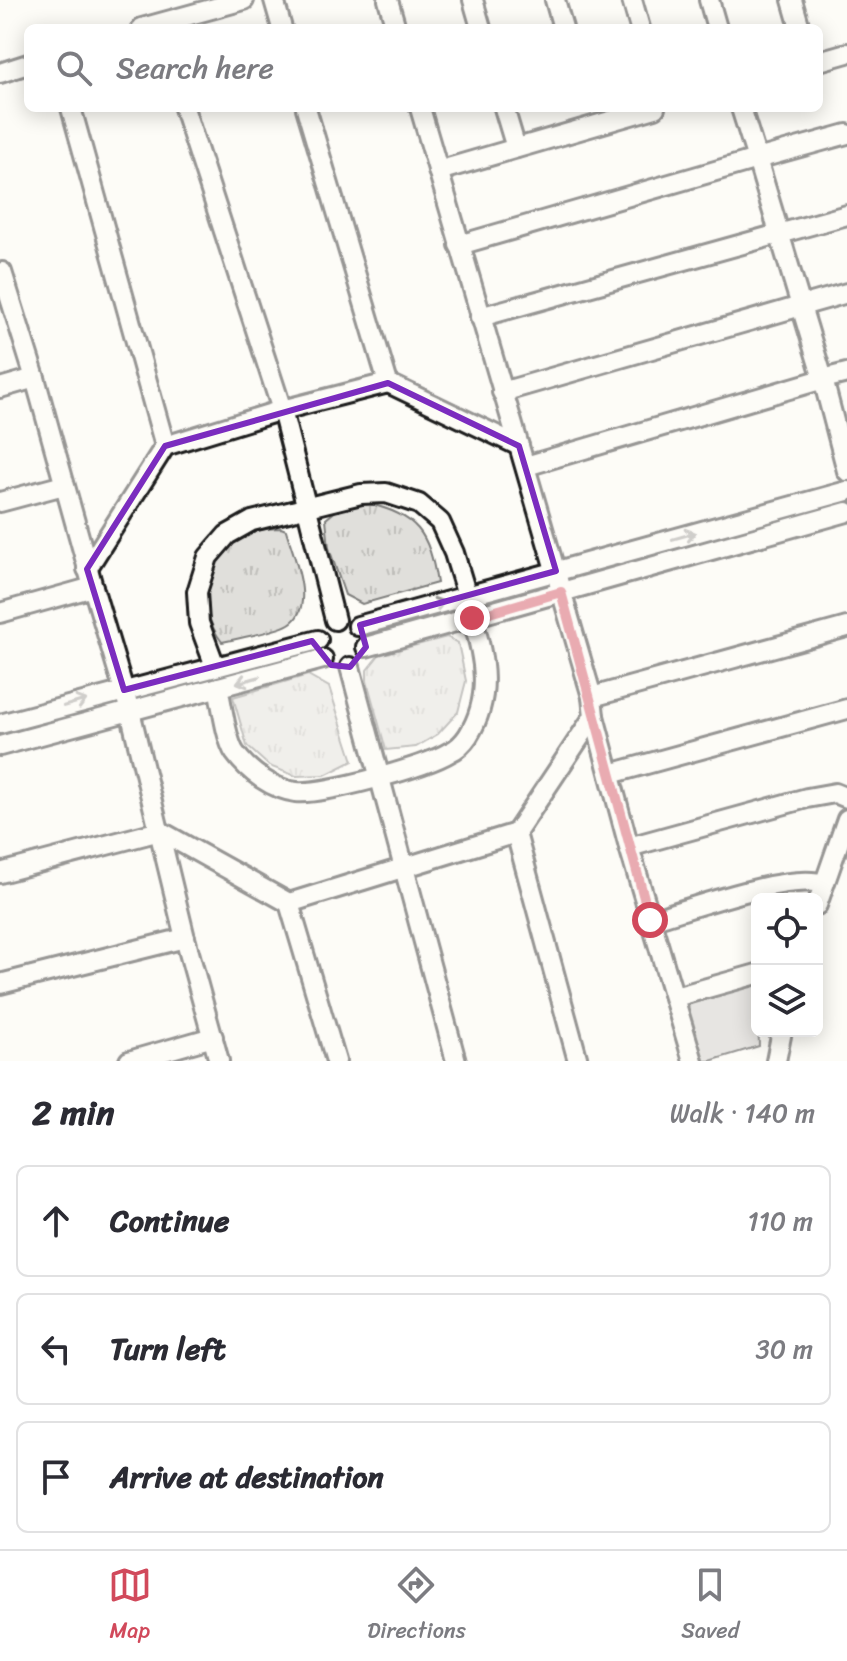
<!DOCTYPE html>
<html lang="en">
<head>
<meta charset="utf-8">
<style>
	:root { --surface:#fff; --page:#f2f2f3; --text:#2b2b33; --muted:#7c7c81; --line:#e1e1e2; --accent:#d1495b }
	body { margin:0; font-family:Sriracha,sans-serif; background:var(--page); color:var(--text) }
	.controls { position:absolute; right:24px; bottom:24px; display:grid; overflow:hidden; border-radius:12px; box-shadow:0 4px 20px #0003 }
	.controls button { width:72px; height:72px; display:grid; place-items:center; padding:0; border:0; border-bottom:2px solid var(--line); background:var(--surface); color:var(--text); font:40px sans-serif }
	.stop { position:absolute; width:24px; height:24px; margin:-18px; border:6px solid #d1495b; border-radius:50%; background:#fff }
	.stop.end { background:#d1495b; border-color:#fff; box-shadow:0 2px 8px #0008 }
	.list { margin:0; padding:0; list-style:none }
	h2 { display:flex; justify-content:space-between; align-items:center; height:104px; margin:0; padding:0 32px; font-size:34px }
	h2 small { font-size:26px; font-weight:400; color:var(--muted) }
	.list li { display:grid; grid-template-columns:52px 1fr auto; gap:24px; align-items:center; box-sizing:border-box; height:112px; margin:0 16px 16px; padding:0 16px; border:2px solid var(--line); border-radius:12px }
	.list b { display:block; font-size:30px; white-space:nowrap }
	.list em { font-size:26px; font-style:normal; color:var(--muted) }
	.icon { flex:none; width:44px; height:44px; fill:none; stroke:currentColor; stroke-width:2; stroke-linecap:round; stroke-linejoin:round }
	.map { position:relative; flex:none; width:847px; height:1061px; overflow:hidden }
	.search { position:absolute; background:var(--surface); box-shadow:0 4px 20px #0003; left:24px; right:24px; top:24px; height:88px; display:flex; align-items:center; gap:20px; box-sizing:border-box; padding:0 28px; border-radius:12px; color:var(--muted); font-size:30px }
	.sheet { height:488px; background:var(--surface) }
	nav { display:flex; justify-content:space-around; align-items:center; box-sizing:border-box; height:112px; border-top:2px solid var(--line); background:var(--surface); font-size:22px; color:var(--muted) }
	nav a { display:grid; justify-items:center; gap:4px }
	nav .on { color:var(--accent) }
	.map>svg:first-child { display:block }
	.grass { fill:url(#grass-tufts); stroke:#7e7e7c; stroke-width:2 }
	.building { fill:#cccbc8; stroke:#1c1c1c; stroke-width:2 }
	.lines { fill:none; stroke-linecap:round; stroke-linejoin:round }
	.minor-casing { stroke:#1c1c1c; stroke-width:24 }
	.minor { stroke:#fdfcf7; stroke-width:18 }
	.oneway { stroke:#989794 }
	.route { stroke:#d1495b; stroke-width:10 }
	.marked { fill:none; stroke:#7b2cbf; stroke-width:6; stroke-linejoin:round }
</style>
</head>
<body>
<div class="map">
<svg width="847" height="1061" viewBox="0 0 847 1061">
	<defs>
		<pattern id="grass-tufts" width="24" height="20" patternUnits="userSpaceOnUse" patternTransform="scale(2)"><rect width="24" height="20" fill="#e0dfdb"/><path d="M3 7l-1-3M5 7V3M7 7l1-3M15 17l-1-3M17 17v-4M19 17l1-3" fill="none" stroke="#c0bfbb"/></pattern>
	</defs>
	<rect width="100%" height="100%" fill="#fdfcf7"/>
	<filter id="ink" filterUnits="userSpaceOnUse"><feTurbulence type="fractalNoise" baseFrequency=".0125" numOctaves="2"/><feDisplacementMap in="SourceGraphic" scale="16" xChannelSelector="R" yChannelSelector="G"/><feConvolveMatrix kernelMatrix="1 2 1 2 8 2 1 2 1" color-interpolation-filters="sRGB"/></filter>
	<g filter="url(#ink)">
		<g class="grass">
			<path d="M366,503C418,515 429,533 437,583L362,604L345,595L329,548L326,519L338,509Z"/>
			<path d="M281,528L286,530C293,555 317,607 289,624C276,632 238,638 222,642C195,608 204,556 244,535C256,529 268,529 281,528Z"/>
			<path d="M447,637L458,643L466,681L458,712L438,734L416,747L386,750L367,681V670L379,655Z"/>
			<path d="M308,675L329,687L353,761L325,775L296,776L269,766L247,746L233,697Z"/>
		</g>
		<path class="building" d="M757,979L759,1046L710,1061H701L685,1005Z"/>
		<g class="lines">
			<defs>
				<g id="minor">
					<path d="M274,0L282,28"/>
					<path d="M388,0L396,28"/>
					<path d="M473,0L481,28"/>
					<path d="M555,0L563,28"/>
					<path d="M632,0L640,28"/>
					<path d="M709,0L717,28"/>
					<path d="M792,0L800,28"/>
					<path d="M142,28L244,0"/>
					<path d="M819,61L847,53"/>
					<path d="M0,73L28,64"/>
					<path d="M71,108L165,446"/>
					<path d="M184,108L282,410L335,620"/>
					<path d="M306,108L388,383"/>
					<path d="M420,108L519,446"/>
					<path d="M504,108L516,148"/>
					<path d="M741,108L757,159L847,134"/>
					<path d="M438,171L655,108"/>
					<path d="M459,245L757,159L801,306L847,293"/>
					<path d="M2,272L35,378L93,587L130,711L185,938L219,1061"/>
					<path d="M480,317L847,215"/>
					<path d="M0,388L35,378"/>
					<path d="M502,392L801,306L823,379L847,373"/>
					<path d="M526,466L823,379L847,471"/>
					<path d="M0,502L64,485"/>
					<path d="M87,569L165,446L282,410L388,383L519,446L592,697L594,716L629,847L693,1061"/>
					<path d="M0,613L93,587"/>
					<path d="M358,626L847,491"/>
					<path d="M366,647L847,512"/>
					<path d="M215,666L199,623L197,592L208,557L227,535L252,521L361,494L386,493L419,504L440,522L454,553L467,596"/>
					<path d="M350,667L456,1061"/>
					<path d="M218,687C222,704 226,740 235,753C249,772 272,789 296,792C322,795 426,767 450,752C457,749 464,742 468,736C492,698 485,658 472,618"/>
					<path d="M592,697L847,627"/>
					<path d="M0,724L318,640"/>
					<path d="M0,746L323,659"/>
					<path d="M610,774L847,709"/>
					<path d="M516,833L594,716"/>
					<path d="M629,847L807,798L835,793L847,798"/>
					<path d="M0,873L160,831L289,903"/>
					<path d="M817,905L847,819"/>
					<path d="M650,920C690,909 789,872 824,884"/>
					<path d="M0,984L185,938"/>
					<path d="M675,997L757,974"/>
					<path d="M129,1061L213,1037"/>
					<path d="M336,1061L289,903L516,833L578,1061"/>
					<path d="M776,1061L782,1031"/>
				</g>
			</defs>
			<use href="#minor" class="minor-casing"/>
			<use href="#minor" class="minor"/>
		</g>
		<defs><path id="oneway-shaft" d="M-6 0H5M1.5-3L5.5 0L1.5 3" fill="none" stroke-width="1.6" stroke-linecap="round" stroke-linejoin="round" transform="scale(2)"/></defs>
		<g class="oneway">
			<use href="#oneway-shaft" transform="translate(684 536) rotate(-16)"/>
			<use href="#oneway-shaft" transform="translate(433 605) rotate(-16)"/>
			<use href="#oneway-shaft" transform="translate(248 680) rotate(165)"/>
			<use href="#oneway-shaft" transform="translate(75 703) rotate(-16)"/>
		</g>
	</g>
	<g class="lines" filter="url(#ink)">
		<path class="route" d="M472,618L561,592L650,920"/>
	</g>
	<path d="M0 0H847V1061H0ZM388,383L519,446L556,571L360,625L366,647L350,667L331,665L312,641L124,690L87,569L165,446Z" fill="#fdfcf7" fill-opacity=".55" fill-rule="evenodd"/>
	<path class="marked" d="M388,383L519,446L556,571L360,625L366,647L350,667L331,665L312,641L124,690L87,569L165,446Z"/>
</svg>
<div class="controls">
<button><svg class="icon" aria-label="locate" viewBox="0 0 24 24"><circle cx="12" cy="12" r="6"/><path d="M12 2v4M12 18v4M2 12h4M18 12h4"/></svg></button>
<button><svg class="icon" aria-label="layers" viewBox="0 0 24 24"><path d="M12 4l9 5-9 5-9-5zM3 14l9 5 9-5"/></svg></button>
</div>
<div class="stop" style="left:650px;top:920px"></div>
<div class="stop end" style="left:472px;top:618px"></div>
<div class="search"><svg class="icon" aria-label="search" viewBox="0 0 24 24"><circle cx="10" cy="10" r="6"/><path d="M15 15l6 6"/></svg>Search here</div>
</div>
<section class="sheet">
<h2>2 min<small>Walk · 140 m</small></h2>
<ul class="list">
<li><svg class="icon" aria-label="ahead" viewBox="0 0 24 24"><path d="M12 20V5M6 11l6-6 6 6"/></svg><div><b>Continue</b></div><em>110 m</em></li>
<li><svg class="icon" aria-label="left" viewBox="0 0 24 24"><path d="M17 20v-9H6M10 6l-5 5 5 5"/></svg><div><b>Turn left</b></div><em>30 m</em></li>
<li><svg class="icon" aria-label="arrive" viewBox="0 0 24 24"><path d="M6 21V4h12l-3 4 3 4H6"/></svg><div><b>Arrive at destination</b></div></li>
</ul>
</section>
<nav>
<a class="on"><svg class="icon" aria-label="map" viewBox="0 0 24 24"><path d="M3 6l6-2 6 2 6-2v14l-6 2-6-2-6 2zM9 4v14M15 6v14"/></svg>Map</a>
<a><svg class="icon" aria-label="directions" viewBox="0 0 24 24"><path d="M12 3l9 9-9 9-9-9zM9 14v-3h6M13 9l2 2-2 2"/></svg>Directions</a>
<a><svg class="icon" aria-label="saved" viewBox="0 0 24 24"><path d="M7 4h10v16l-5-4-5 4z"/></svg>Saved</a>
</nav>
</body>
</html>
